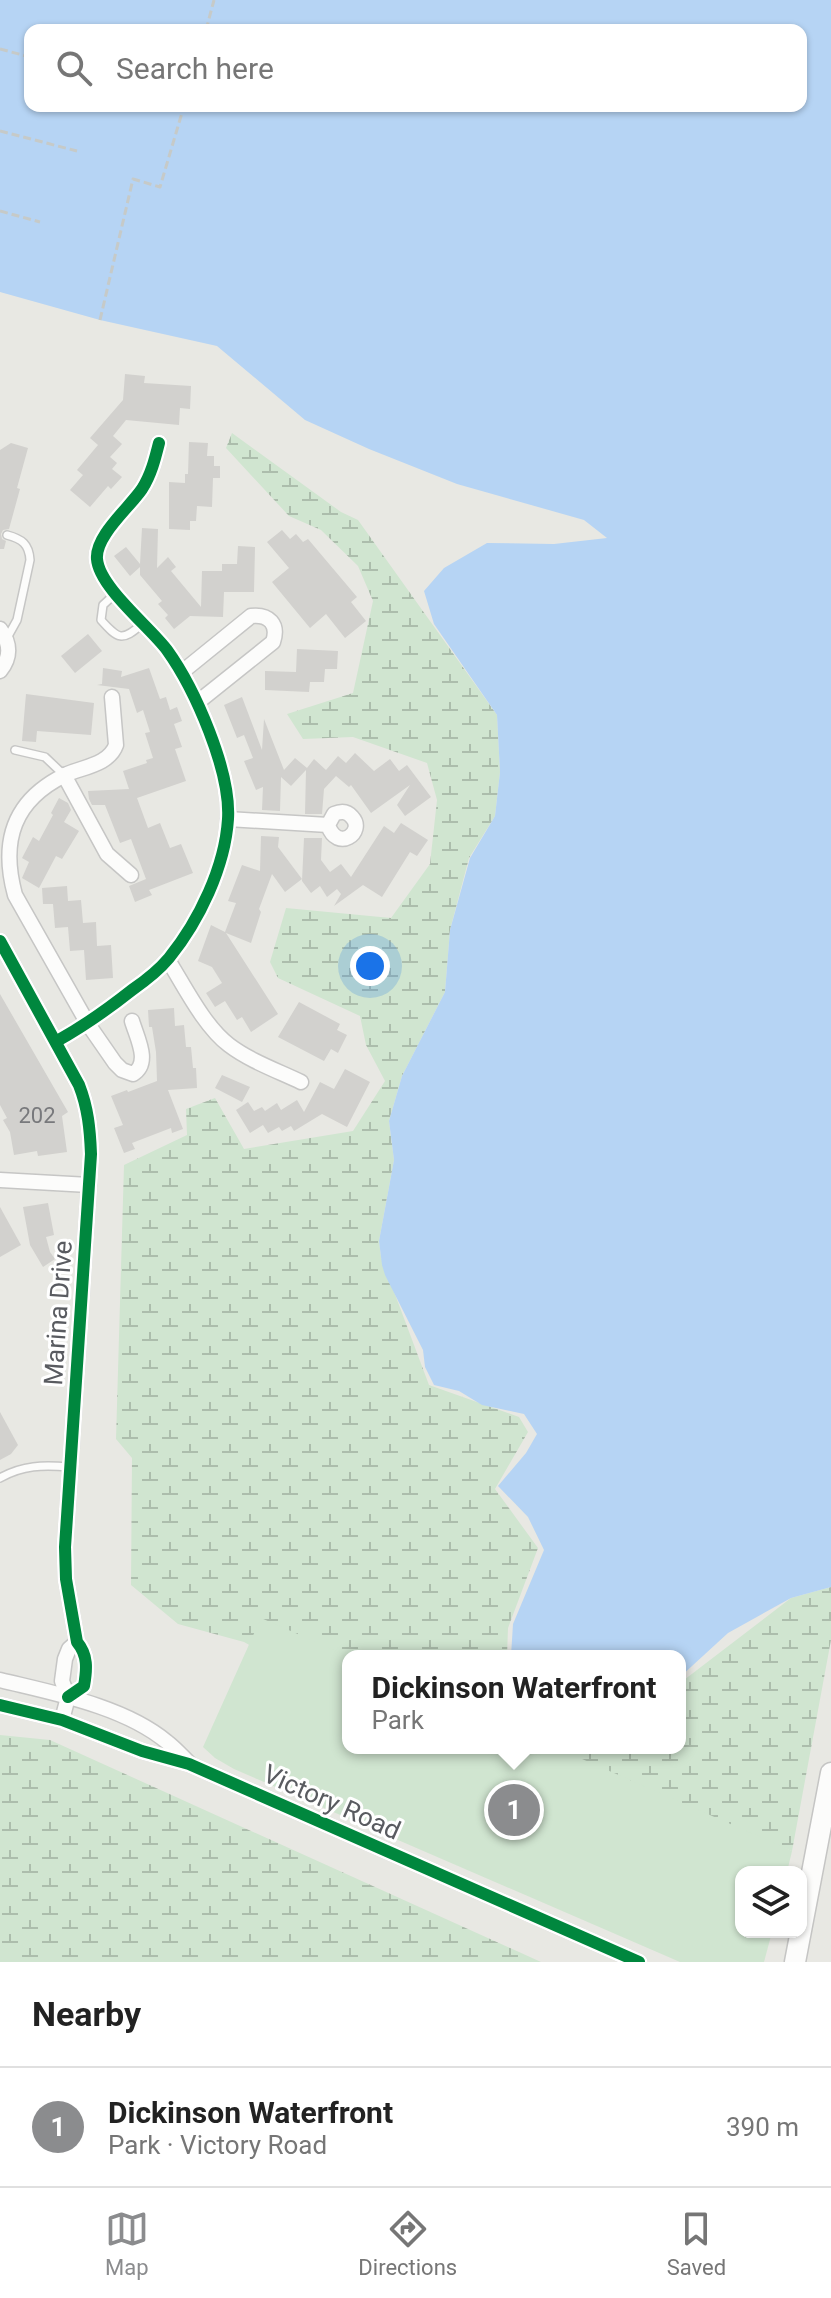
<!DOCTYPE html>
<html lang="en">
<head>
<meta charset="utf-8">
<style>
	:root { --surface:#fff; --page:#f6f6f6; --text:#222; --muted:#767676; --line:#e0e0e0; --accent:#8b8c8e }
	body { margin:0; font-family:Roboto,sans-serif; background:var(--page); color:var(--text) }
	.controls { position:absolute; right:24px; bottom:24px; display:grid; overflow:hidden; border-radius:16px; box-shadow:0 2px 6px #0004 }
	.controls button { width:72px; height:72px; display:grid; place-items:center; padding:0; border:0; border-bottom:2px solid var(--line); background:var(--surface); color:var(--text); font:40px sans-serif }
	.you { position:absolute; left:370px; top:966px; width:28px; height:28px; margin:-20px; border:6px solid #fff; border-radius:50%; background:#1a73e8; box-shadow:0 0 0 12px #1a73e833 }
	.badge { display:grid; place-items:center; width:52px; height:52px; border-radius:50%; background:var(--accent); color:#fff; font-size:26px; font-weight:700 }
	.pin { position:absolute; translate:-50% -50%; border:4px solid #fff; box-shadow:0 2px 8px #0006 }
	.popup { position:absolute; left:342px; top:1650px; width:344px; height:104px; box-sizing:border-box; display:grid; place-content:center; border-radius:16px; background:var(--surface); filter:drop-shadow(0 2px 6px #0005); font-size:26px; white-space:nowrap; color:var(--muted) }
	.popup b { font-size:30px; color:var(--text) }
	.popup::after { content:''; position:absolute; left:50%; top:100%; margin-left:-16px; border:16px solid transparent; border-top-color:var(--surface) }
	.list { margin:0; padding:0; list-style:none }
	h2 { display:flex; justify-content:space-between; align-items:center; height:104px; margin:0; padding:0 32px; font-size:34px }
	h2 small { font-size:26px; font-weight:400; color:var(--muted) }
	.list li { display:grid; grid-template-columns:52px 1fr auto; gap:24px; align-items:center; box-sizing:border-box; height:120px; padding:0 32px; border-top:2px solid var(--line) }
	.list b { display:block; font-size:30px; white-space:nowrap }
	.list p { margin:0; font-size:26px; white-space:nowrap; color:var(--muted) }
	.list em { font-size:26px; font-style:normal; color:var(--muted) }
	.icon { flex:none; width:44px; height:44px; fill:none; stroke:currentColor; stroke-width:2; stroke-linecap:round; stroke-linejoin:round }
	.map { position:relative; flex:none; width:831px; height:1962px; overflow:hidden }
	.search { position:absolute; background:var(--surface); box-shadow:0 2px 6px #0004; left:24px; right:24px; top:24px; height:88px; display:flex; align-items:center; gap:20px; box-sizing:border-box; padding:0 28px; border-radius:16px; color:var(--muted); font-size:30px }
	.sheet { height:224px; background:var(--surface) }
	nav { display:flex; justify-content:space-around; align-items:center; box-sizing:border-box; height:112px; border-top:2px solid var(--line); background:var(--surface); font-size:22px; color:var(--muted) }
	nav a { display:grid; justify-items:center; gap:4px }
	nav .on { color:var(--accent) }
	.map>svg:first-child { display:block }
	.wetland { fill:url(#wetland-marsh) }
	.park { fill:#d0e5d0 }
	.water { fill:#b6d4f4; fill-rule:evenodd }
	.building { fill:#d2d1ce }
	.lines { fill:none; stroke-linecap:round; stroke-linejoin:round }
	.lane-casing { stroke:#c6c6c5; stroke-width:10 }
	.street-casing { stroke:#c6c6c5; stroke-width:17 }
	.secondary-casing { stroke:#c5c5c4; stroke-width:23 }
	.path { stroke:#c6cac8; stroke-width:3; stroke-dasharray:8 4; stroke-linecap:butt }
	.lane { stroke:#fcfcfb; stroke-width:7 }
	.street { stroke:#fcfcfb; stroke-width:14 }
	.secondary { stroke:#fcfcfb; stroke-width:20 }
	.cycleway-casing { stroke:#fff; stroke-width:17 }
	.cycleway { stroke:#00873e; stroke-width:12 }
	.labels { text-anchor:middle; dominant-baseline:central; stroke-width:6; stroke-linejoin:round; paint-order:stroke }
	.number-label { font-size:22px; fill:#78797c }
	.street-label { font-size:26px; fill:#595b60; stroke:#fff }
</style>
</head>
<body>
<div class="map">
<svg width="831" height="1962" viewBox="0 0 831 1962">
	<defs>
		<pattern id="wetland-marsh" width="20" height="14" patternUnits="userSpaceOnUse" patternTransform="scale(2)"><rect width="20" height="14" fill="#d0e5d0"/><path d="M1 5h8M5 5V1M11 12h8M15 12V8" fill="none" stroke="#acbdac"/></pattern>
	</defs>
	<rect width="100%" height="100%" fill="#e8e8e3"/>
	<g class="wetland">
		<path d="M232,433L341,512L358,520L497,715L500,772L495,816L469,858L450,930L445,992L402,1076L389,1121L394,1160L379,1241L381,1257L429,1385L519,1417L528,1432L495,1489L538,1548L508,1628L507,1656H348V1701L244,1642L178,1624L131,1585L132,1458L116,1439L124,1165L187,1135L186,1109L215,1098L244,1149L353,1131L385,1081L366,1045L360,1016L278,978L270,962L286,908L391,918L430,864L437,800L427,763L353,737L303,739L287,714L353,693L373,601L358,566L321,530L289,516L226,448Z"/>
		<path d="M831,1587V1640L792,1851L519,1748L589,1752L594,1748H680V1683L791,1598Z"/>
		<path d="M0,1735L50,1740L541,1962H0Z"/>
	</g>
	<path class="park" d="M261,1618L348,1656V1748H557L792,1851L787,1872H741V1932H772L764,1962H680L234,1769L215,1758L203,1747Z"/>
	<path class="water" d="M0,0H831V1587L791,1598L728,1633L680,1677V1656H511L513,1624L544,1550L528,1517L498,1486L526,1453L537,1434L524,1414L482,1405L459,1391L434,1385L425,1367L423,1350L385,1275L382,1265L379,1241L394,1160L389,1121L402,1076L445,992L450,930L470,858L495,816L500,772L497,715L434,624L424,591L444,568L487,543L554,544L607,538L584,520L457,484L369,449L305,420L217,346L100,320L0,292ZM30,30H801V106H30Z"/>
	<g class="building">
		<path d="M125,374L145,376L144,383L191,386L190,409L180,408L179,425L126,420L113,436L122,444L110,457L117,463L112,469L122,477L111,489L108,486L90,507L70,490L83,475L77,470L98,445L90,438L123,400Z"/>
		<path d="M189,442L208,443L207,456H214V466H220V478H213L212,507L197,506L196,521H190V530L169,529V482L185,483V474H188Z"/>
		<path d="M11,443L28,448L17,488L20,489L9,529L3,530L1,534L2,539L6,541L4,549H0V450Z"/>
		<path d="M142,528L158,529L157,568L168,557L176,567L171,571L201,607L202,571H222V564H237L238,546L255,547L254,592H224L223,617L190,616L174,629L165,618L168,615L158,604L162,601L140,575V567L130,576L114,556L126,547L140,564Z"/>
		<path d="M282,530L290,539L296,534L303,542L308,539L357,597L351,602L366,621L345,638L326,614L310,628L272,582L289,568L267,542Z"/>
		<path d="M88,634L102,651L75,673L61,656Z"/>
		<path d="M297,649L338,651L337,669H325L324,682H310L309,692L265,690V671L296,672Z"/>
		<path d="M103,668L122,671L121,677L149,668L160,699L166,697L170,710L177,707L182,721L174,724L182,747L175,749L186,781L137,798L148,828L160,823L170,848L181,844L193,873L149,890L152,895L135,902L129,886L146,879L131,839L120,843L105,805H92L89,799L88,791L129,789L123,771L147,763L146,760L153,758L145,733L150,732L143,710L137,713L129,689L97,685L102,684Z"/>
		<path d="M26,694L94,703L91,735L37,731L36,742L22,741Z"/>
		<path d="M242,697L262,750L264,719L284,770L295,758L307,768L314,759L326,770L338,756L346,763L355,753L374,771L390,759L399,771L407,765L431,797L405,816L397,805L410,785L371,813L351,785L349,787L336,776L324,789L322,814H305L306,770L291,786L281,777L280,811L262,810L263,787L256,790L244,761L253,758L244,735L237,738L224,705Z"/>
		<path d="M59,798L68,803L71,810L64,822L79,831L62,859L56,856L39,888L22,878L29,862L22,858L33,837L39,841L53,815L51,813Z"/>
		<path d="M401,823L428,840L417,856L410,852L382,897L363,885L334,906L341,894L337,889L327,897L320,886L311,893L302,881L304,838H322L321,860L330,872L341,864L351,877L384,826L394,833Z"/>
		<path d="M261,836L279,837L278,847L302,879L285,892L272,874L259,909L261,912L251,943L226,933L278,1014L251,1032L242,1017L237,1020L225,1001L215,1007L206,993L222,983L212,967L198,961L211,925L225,932L236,903L228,901L242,865L260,871Z"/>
		<path d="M67,886L68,901L81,900L83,923L96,922L97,946L111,945L113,978L86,980L84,950L70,951L68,927L55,928L53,904H43L42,888Z"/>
		<path d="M0,994L68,1112L62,1116L67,1152L38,1156L37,1151L14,1155L10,1132L3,1120L7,1118L0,1105Z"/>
		<path d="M299,1002L340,1024L337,1030L347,1035L338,1053L331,1049L324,1061L278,1037Z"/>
		<path d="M174,1008L175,1026L184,1025L186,1047H191L193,1068H196L197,1088L168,1090L183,1129L172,1133L171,1128L132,1143L135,1149L124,1153L114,1128L123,1125L111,1096L127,1090L128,1092L157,1081L156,1052L152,1027H149L148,1010Z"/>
		<path d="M345,1069L370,1082L347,1127L322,1114L294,1131L291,1126L282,1131L279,1127L268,1133L263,1125L250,1133L236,1110L248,1102L254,1111L262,1107L265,1111L277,1103L281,1110L297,1100L304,1112L320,1082L334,1089Z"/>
		<path d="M222,1075L250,1087L242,1102L215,1088Z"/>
		<path d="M48,1203L54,1235L46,1237L50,1252L55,1259L43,1267L30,1245L23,1207Z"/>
		<path d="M0,1207L21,1245L0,1257Z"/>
		<path d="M0,1412L18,1445L11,1454L0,1460Z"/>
	</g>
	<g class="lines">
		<defs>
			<g id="lane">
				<path d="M116,593L103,605L101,620C118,639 122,642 142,624"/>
				<path d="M7,638L17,620L30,560C29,544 22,539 7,535"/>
				<path d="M15,750L45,757L64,775"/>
				<path d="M0,1478C23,1465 43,1465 69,1467"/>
			</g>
			<g id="street">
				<path d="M0,629C11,644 11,657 0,671"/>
				<path d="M182,672L251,616C269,614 279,624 273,642L198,702"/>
				<path d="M112,697L116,745C109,765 82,767 65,775C14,800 0,840 15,895L88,1024L115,1063L122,1070L133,1074C151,1063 137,1038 132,1021"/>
				<path d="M64,775L107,854L131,875"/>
				<path d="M228,819L328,825C337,853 366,832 352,817C347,811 341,811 334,814L328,825"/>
				<path d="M0,941L79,1085C88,1108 90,1129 91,1154L65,1547L66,1579L77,1642C88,1655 87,1669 84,1686L68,1697"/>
				<path d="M168,960C185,987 204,1026 229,1045C250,1061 278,1071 301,1082"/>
				<path d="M57,1041C84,1026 108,1009 132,990C145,981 159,970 169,958C199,921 225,867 228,819C231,771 195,689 167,650C150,627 99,587 97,559C95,536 129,508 142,489C151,475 155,459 159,443"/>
				<path d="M0,1180L89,1185"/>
				<path d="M0,1680C53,1693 124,1706 167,1742C175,1748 182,1756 189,1763"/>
				<path d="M0,1705L62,1720L142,1751L189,1764L639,1962"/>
				<path d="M62,1720L68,1697L62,1681L65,1659L69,1649L77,1642"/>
			</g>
			<path id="secondary" d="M795,1962L831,1773"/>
		</defs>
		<use href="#lane" class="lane-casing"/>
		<use href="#street" class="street-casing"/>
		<use href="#secondary" class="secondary-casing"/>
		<g class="path">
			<path d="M206,30L214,0"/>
			<path d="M0,49L30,57"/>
			<path d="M0,131L77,151"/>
			<path d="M0,211L40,222"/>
			<path d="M100,320L133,179L160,187L184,106"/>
		</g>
		<use href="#lane" class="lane"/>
		<use href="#street" class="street"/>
		<use href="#secondary" class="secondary"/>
		<defs>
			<g id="cycleway">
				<path d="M0,941L79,1085C88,1108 90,1129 91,1154L65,1547L66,1579L77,1642C88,1655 87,1669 84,1686L68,1697"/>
				<path d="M57,1041C84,1026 108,1009 132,990C145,981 159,970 169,958C199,921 225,867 228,819C231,771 195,689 167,650C150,627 99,587 97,559C95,536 129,508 142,489C151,475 155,459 159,443"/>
				<path d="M0,1705L62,1720L142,1751L189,1764L639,1962"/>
			</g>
		</defs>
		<use href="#cycleway" class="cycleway-casing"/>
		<use href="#cycleway" class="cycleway"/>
	</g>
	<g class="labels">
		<g class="number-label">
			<text x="37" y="1115">202</text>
		</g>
		<g class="street-label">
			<text transform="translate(58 1313) rotate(-86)">Marina Drive</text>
			<text transform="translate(332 1802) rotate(24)">Victory Road</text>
		</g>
	</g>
</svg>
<div class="controls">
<button><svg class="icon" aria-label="layers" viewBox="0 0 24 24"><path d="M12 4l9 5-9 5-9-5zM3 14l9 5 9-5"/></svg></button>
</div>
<div class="you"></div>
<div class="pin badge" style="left:514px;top:1810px">1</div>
<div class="popup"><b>Dickinson Waterfront</b>Park</div>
<div class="search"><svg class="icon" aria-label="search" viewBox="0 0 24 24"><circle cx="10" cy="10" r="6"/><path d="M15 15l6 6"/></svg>Search here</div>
</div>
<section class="sheet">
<h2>Nearby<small></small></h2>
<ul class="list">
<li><span class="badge">1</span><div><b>Dickinson Waterfront</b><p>Park · Victory Road</p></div><em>390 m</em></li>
</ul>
</section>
<nav>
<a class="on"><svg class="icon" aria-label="map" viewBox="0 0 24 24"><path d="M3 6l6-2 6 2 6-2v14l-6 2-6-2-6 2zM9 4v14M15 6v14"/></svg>Map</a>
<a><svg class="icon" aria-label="directions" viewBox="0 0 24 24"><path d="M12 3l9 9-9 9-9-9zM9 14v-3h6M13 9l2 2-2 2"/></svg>Directions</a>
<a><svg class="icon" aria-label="saved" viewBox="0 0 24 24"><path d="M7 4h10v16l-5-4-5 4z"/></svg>Saved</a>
</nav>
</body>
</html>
